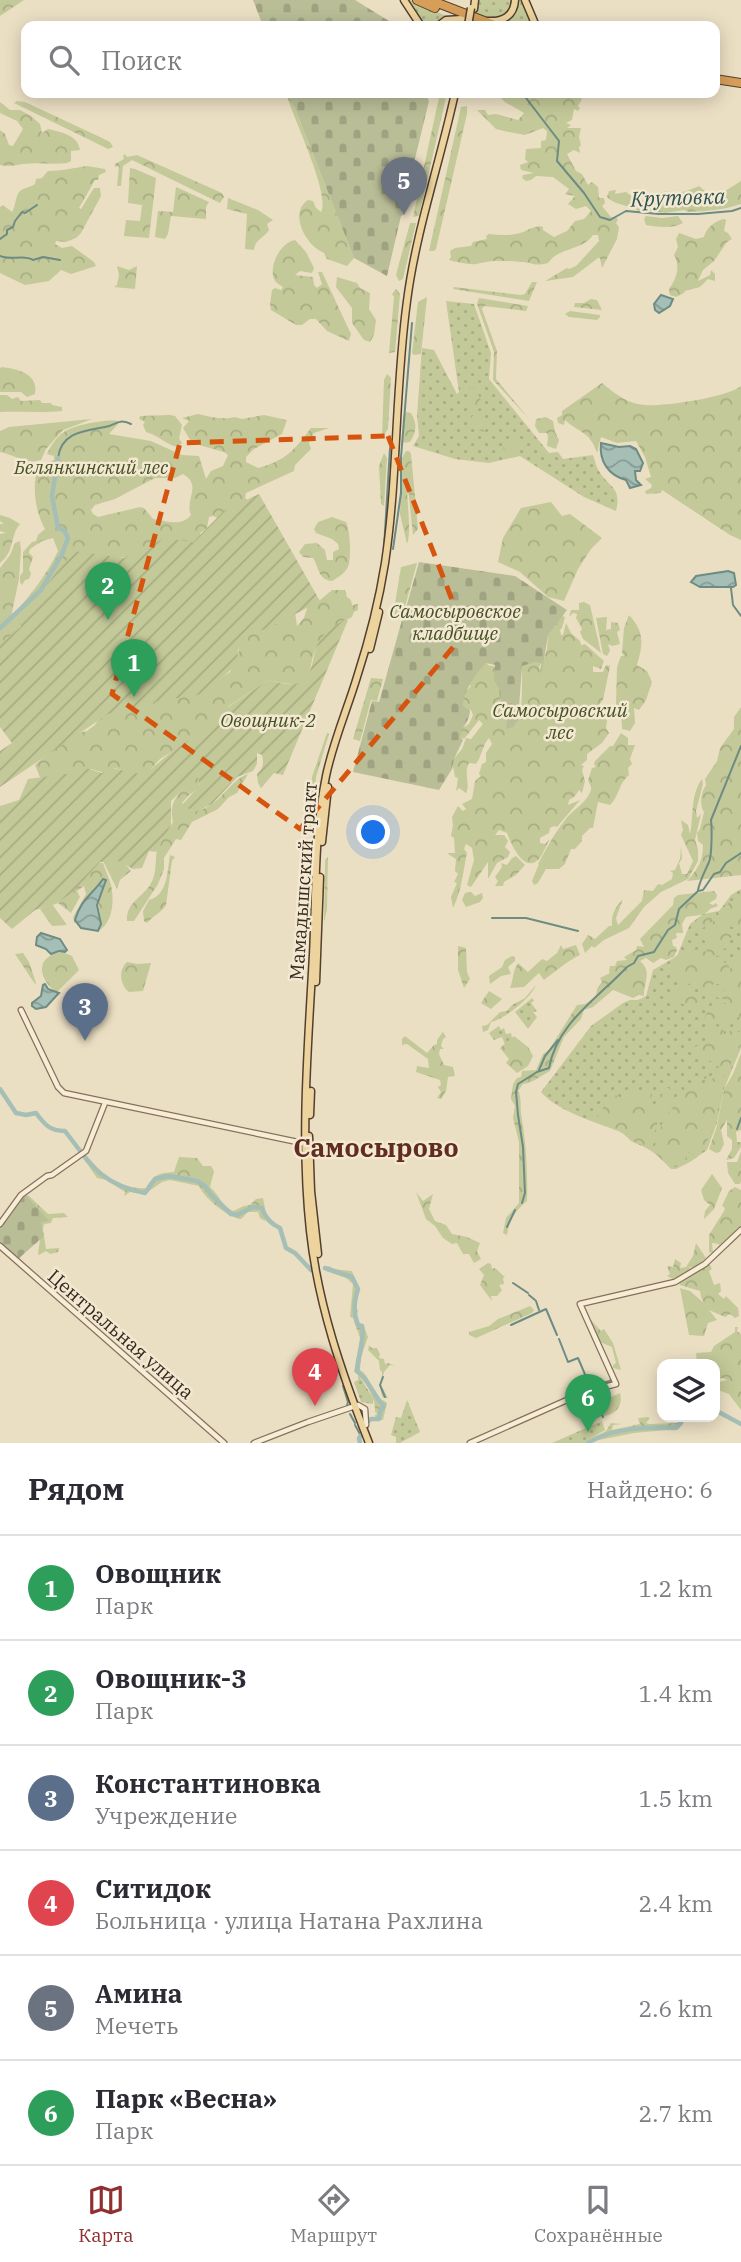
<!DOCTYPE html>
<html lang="ru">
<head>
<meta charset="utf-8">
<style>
	:root { --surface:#fff; --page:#f2f2f3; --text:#2b2b33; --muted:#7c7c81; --line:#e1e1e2; --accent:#902e30 }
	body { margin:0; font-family:"IBM Plex Serif",serif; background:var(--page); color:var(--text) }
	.controls { position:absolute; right:21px; bottom:21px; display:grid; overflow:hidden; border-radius:14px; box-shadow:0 4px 18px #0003 }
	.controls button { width:63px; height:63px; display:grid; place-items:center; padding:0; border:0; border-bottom:2px solid var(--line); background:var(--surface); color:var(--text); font:35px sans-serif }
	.you { position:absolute; left:374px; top:833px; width:24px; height:24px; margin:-18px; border:5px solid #fff; border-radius:50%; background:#1a73e8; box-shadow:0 0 0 10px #1a73e833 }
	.badge { display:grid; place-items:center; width:46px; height:46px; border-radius:50%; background:var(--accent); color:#fff; font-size:23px; font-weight:700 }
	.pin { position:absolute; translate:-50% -58px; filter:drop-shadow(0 2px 4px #0008) }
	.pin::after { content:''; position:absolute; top:37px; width:24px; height:21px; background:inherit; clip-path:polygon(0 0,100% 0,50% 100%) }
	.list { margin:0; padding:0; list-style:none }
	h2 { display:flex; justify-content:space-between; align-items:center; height:91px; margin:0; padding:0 28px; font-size:30px }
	h2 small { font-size:23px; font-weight:400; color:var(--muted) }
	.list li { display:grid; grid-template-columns:46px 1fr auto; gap:21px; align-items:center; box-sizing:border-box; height:105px; padding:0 28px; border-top:2px solid var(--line) }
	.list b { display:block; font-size:26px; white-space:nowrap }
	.list p { margin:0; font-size:23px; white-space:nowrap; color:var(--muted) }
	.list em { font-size:23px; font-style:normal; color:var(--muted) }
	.icon { flex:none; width:38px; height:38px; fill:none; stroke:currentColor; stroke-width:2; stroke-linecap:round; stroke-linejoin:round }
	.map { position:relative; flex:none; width:741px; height:1443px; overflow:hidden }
	.search { position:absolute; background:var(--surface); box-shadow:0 4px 18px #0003; left:21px; right:21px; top:21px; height:77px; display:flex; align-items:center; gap:18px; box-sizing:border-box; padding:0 24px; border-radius:14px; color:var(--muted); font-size:26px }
	.sheet { height:721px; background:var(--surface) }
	nav { display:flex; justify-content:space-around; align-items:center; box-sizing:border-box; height:98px; border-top:2px solid var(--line); background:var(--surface); font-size:19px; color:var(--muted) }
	nav a { display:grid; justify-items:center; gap:4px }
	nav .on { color:var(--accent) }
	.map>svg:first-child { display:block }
	.grass { fill:url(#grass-dots) }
	.forest { fill:url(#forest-crowns); fill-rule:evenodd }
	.cemetery { fill:url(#cemetery-stones) }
	.garden { fill:url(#garden-furrows) }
	.water { fill:url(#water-waves); stroke:#6d8c84; stroke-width:2 }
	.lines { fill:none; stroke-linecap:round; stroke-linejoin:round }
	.stream { stroke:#6d8c84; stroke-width:2 }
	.river { stroke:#a5bfb7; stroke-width:4.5 }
	.minor-casing { stroke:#85715b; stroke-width:7 }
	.major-casing { stroke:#533f2f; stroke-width:9 }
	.highway-casing { stroke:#533f2f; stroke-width:10 }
	.minor { stroke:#f7edd6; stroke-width:4.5 }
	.major { stroke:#edd39d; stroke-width:6 }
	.highway { stroke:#d69e58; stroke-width:8 }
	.major-bridge-casing { stroke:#533f2f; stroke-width:9; stroke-linecap:butt }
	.major-bridge { stroke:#edd39d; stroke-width:6 }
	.marked { fill:none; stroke:#d6540e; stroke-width:5; stroke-dasharray:14 9; stroke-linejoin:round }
	.labels { text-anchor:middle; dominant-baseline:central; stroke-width:5; stroke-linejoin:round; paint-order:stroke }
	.park-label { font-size:19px; font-style:italic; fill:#465126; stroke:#f3e9d2 }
	.street-label { font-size:19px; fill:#35291e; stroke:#f3e9d2 }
	.water-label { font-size:21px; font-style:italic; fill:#2e5452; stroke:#f3e9d2 }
	.district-label { font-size:26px; font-weight:bold; fill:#602d20; stroke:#f3e9d2 }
</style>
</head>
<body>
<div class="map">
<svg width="741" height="1443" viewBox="0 0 741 1443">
	<defs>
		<pattern id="grass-dots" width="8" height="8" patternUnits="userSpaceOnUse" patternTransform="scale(1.75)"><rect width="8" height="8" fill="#c3c998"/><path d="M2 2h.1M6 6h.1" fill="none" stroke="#a8ad83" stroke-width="1.8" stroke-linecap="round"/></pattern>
		<pattern id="forest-crowns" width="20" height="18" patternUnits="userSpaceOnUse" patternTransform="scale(1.75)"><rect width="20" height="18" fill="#c3c998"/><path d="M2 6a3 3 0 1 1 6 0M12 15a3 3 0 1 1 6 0" fill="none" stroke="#a8ad83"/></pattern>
		<pattern id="cemetery-stones" width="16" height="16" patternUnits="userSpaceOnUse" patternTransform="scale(1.75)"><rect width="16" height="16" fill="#babe97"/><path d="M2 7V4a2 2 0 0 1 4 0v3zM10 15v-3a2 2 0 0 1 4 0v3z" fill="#a0a382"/></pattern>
		<pattern id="garden-furrows" width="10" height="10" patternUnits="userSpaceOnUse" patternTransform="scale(1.75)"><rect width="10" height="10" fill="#c3c998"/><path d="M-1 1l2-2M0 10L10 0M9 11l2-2" fill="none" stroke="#a8ad83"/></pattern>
		<pattern id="water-waves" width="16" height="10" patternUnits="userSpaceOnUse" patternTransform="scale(1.75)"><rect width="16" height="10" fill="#a5bfb7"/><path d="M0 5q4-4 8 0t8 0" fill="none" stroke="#879b94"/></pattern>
	</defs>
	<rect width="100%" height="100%" fill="#ebdfc3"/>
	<g class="grass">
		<path d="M407,0H412L450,18L437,26H424Z"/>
		<path d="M477,0H514V5L503,18L491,20L474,14L478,13L475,10Z"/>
		<path d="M517,0H524L535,26H502L495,24L504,21Z"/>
		<path d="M446,301L474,304L491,353L489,379L549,453L558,452L563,459L593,455C595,460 596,467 599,471C609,488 622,487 616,511L584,497L520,456L489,463L455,459L413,446L419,436L417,415L422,348L434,350L457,394L459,392Z"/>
		<path d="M741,889V1048L724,1089L717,1123L707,1150L690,1162L676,1169H671C663,1161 656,1153 646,1148C641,1145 636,1144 631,1141C627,1137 623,1133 618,1131C595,1122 557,1111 541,1092L591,1026L623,1003L630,1000H638L646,996L653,970L677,956L690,924L703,914L719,911L731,895Z"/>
		<path d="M536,985C531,998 505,1019 491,1022L488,1030L483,1032L482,1026L487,1025L500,1012L507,1011L512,1005L525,998Z"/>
		<path d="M532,998L534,1001L531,1003L537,1011L533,1012L537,1017L528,1029L515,1012Z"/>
		<path d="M499,1026L501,1030L504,1028L506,1034L511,1033L512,1038L505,1045L502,1037L494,1040L489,1033Z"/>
		<path d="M358,1374L373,1398V1404L361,1402L354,1382L358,1380Z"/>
		<path d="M407,1400L420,1432L400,1443H396V1437L391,1435L396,1417L401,1418Z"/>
		<path d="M602,1421L605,1430L584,1443H552Z"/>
	</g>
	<g class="forest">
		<path d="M0,0H24L0,16Z"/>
		<path d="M286,93H289L291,98L354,258L347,266L327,259L324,253C306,246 288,213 308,200L313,201L316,208L321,212C331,195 292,116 286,93Z"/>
		<path d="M440,93H447L419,216L413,217Z"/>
		<path d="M496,93H576L582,99L578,106L580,108L578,111L574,109L572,120L566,123L571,125L567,128H581L579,137L581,145L579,147L580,153L574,150L567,154L576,171L582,174L588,185L592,182L598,187L599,198H604L605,203L602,206L611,217H616L618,220L616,223L619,227L617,239L602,268L600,258H598L573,277L545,281L567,268L569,269L576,266L599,241L598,235H593C582,251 559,247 548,263C533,267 533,262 521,262C514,261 506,261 499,261C491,260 484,263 476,264C470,265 456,262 449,260L451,257L450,251L455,248L471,246L473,242L487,239L486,236L489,234C499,235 510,236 520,233C528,231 534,225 543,227V230L554,237L567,231L575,221L584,219L591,211L586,206L576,209L568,204L575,196L565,194L569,189L553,177L536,176L531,180L526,181L522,178L523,175L534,173L521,170L520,165L528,162L525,159L526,149L541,148V141L546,140L547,131L543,128L525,135L504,131L496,129L477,110H485L488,115L496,114L518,120L524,113L505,102Z"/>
		<path d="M17,101L25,102L100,137L110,142L113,147L108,149L98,144L14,103Z"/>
		<path d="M0,102L10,110H20L31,116L40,124L42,133L48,129C61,132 78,135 80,150L71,151V161L67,163C53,165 39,162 24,164C16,165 9,167 0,165V130L5,134L9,145L13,146L23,129L17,121L0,113Z"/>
		<path d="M467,106V114L436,249L434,251H429L461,107Z"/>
		<path d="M125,154L127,157L137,155L222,193L224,197L220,203L132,160L123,166L121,186H117L119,166L115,167V164L124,159L123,156Z"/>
		<path d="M87,166L105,169L106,172L99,175L98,180H95L79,208L81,209L94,188H100L101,196L81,233L76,238L66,242L56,241L55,244L62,248L72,246L94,262L96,266L71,274L61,270L49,281L25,285L0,273V207L3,205L12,212C16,206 15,196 20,191C24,188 31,187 35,184L36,179L42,178L48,171C62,171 73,168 87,166Z"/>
		<path d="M130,168L135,169L156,178L149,238L124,236L126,220L140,221L142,205L128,203Z"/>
		<path d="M741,181V204C723,210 707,211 689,212L684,210L665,213L652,211L641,213C632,204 617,207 607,197L609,191L616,190L615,194L626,192L634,198L646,201C656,188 670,193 682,192C687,191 694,188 699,186L707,193L725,191Z"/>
		<path d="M176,187L209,202L206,207V219L171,216L168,234L165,239L155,237L158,211L173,212Z"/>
		<path d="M228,198L258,210L273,220L267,224L269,230C264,238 255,239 254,250L245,249L247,214L227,209Z"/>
		<path d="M646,216L662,218L678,216L683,223C672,229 658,227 646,225L644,219Z"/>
		<path d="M724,219L726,220L724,231L728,233L732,239L727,242L714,261L703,270L698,281L710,275L711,270L715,274V281L708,279L700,287L685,291L684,293L676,297L670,295L669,289C676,279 681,267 674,255L678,247L676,239L679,233L696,239L704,237C706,228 716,220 724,219Z"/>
		<path d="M410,223H416L403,279L399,281L396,275Z"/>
		<path d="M295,240L306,252L314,268L312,273L300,271L295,275L313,277L314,285L317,288L322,284L318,272H322L351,334L349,341L327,331L316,319H310L302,325H296L271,310L270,304L272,290L275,288L281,290L283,287C283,287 275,282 275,281C267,267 281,242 295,240Z"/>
		<path d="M117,266L129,270L137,266L135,289L114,287L117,285L119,275Z"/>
		<path d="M337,277L357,283L360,288L370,293L369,309L376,320L374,335L370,342L364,340L352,323V308L336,287Z"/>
		<path d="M532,282H537L529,301L453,289L454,287L521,295L525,294Z"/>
		<path d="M396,289L400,294L395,352L389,353L394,297L392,294Z"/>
		<path d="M427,297L421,354L414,355L412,353L418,302Z"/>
		<path d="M479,298L528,306L526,311L484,306L482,309L497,351L496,379L529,419L493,380L494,352L477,304Z"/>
		<path d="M591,299L597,300L602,310L574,307L575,303H584Z"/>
		<path d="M570,311L600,315V317L597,320L569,317L565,314Z"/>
		<path d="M2,367C18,369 39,374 35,394L27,397L21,392H0V368Z"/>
		<path d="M387,374L391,378L388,429L382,437L384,380Z"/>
		<path d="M602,383C615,394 628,404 645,405C663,407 728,397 741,386V540L730,535L662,490L661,493L646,494L645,491L651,488L652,485L645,479L651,477L645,457L636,441L617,443L601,437L597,453C590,431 579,433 565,420L564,425L558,423L557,418L562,415V411Z"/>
		<path d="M470,386L476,389L481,401L479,409L474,411L469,407L471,400L468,392Z"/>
		<path d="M0,395H7L12,399L18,397L21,401L40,400L42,403H51L52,405L62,407V411C41,413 21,411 0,412Z"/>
		<path d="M406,412L411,413C418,425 416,432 410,442L402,443L403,418Z"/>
		<path d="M198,414C210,417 224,420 235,417L242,419L264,415L287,420L282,434L254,449L246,457V462L258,468C287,460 294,450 311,428H329L314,433L309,443L311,449L295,465L294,471L246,493L245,498L248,500L254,496H258L222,520L213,516L209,517L207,528L200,533L201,536C173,561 109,558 73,557L48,581L21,633L0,652V568L10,555L15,543L20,541L21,550L19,579L11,617C29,597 46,576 58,551L53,538L42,541L30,549L29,553L33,557L29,569L31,574L29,579L25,580L22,585L20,582V576L23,572V552L32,542L36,541L38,535L45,529C35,511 31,484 39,465L54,460V456L47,454C50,447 57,436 64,432C74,425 106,419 118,421V424L109,434L151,441L182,455L199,456L206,479L211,471L223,466L228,455L224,452L192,443L183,428L189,421L182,418ZM183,474C203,486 184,499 191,515C181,527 167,521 153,519L144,508L140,507L98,517L93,514L91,510L95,505L115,499L155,478H175Z"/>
		<path d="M476,414L483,419L484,432L476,429L471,422L472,416Z"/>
		<path d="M170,415L175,416L182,425L179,438L182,443L177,447C165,444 158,435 146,432L143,425L145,422L139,419L140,416Z"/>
		<path d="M546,417L553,421L555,432L559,440L556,449L547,446L548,436L547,433H539L535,426L536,419Z"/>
		<path d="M92,419L63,430L46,449L41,460C26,465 15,455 0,452V431L9,427Z"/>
		<circle cx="511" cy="446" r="8"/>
		<path d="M406,451H409L411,454L418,529L413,535L407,478C406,494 412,533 407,544L400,514L402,458Z"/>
		<path d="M384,453L387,458L384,506L381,504L379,466Z"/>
		<path d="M551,502L562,516L570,514L602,538L591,549L578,569L564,601L548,597L520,572L498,562L503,538L521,508Z"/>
		<path d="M0,515L10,518L20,524C10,535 15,552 0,563V534L6,533L0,531V524H4L0,521Z"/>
		<path d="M332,517L346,522C350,529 351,554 349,564C347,572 339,577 332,581C318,580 319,567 313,558L303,557L299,552L305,544L317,543L325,550L327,560H333V552L339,549L338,544L332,539L316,533L314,529L318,522Z"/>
		<path d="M417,563L403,614L399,617L393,616L401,567Z"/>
		<path d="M332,590H345L347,597L351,600L352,605L358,604V610L354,612L352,617C341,623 329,629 321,640C299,670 328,694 268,680L229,706L210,728L160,759L151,769L155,780L115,768L105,773L91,769L76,774L53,776L47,780H41L35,765L55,747L78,733L87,731L95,725L100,717L95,709L210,687L230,672L239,651L236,638L295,612L297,626L304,618L308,605L319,601Z"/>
		<path d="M584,602L590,605L601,653L583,639L580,632L582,629L576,618L577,614L573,613L569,617L571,610H579V603Z"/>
		<path d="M560,615L565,617L562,628L560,630L561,635H563L566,623L571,633L580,641L581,645L585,644L604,661L601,669L593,666V672H603L606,665L610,666L603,700L598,706L609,710L604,715V719L607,720L606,728L609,733L602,743L587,754V760L581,765L584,766L582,770L585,781L582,793L579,790L575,796L569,800L568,805L580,800L557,827L554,826L550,828L549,833L540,838V843L545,844L550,839C546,845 543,855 538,860C523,873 511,843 507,833L499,830L495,835H504L508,841L505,847L510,852L508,857L497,863L488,879V862L471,887L467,885L474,860L472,848L466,844L464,849L467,853C463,871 462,890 453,908L451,897L457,883L454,882L458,874L455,871L456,859L448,854V853H455L454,838L451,836L453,825L452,817L458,806L463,811L466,809L462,804L472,799L475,781L481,776L479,774L482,764L486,762V753L492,744L489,738C482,746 482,756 476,764L469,763C463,774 471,783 466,793L459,788L456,791L458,778L455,777L452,761L462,749L466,738L471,739L483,724L479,720L464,739L459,737L461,729L469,724L473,715L471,710L462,706L463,701L460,698L471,686L469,684L486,661L488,665L496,667C495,681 502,688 500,700L503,703L510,702L506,724L510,727C514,725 516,725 518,720C523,710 522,678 522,665L531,659L542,663L539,667L540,671L547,649L548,635Z"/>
		<path d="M629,615C645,632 643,645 637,665L647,671L652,682L646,700L639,710L634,708L635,723L630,731L622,729L621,709L616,705L617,667L621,656H624L622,653L624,628Z"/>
		<path d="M607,617L606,630L611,629V622L618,623L620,630L617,632L620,644L612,646L608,644L610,651L607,656L603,654L596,618Z"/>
		<path d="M371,678L383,679L377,701L371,700L360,741L353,739Z"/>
		<path d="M741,707V875L687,881C698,869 703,861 703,845L698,841L697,833L700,829L704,812C699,804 701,792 706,785L705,779L717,761L720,748L734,729V717Z"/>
		<path d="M327,733L329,734L316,777L312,830H309L312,777Z"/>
		<path d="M621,733L628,738V745H635L630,759L632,764L628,768L629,775C618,784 620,795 610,805L598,802L593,828H590L582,836V841L575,849H571L565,864L559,869H546L538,883L534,885L532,881L539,864H538C546,849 554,834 565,820C572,810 587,803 591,790C592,787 589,783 588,780L592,768L596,767L594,764L595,761L610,746H613Z"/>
		<path d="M198,774L200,787L189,795L182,803L193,811C220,809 226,782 248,774L237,793L229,797L218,809L192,822L181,840L176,839L164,858V869L158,884L134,921H127C126,902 142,898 150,885C158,873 154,859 158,846C161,838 169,830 173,822C168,797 181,795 194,776Z"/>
		<path d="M702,779L703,784L696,811L697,818L701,814L695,840L698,849V861L688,879L661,892L644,907L629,928L604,940L594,948L592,946L585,953L582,944L588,935L595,939L609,926H612C611,914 615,908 623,899L616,918L618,925L642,901L644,890L653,891L658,884L662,885L672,879L673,873L670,871L675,870L680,859L681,846L682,859L679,863L682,874H687L693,861L681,835L683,830L681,820L688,825L690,834C694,816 690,795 702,779Z"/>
		<path d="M170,855L175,857L172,861L166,905C162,912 153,916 147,923L144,921L143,911L149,900C168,895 167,872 170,855Z"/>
		<path d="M516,856L525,865L516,875L504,882L503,886H495L498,881L495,877L502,867L501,863L507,865L512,858Z"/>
		<path d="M328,857L327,910L324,922L325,860Z"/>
		<path d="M121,859L131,871L120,880L117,889L103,861Z"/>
		<path d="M99,863H103C106,872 112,884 112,891C114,906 111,926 96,932L101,919L98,902L106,883L103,879L83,903L75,924L73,917L86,894L84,886L77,891L80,897L71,913L58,903L72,892Z"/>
		<path d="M714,891L717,895L716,899L709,903L713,905L716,903L718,906L710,909C704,917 694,915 686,917L682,924L683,933H676L677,938L672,940L673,946L676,947L677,950L674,957L666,960L661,958L653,963L646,958L640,961C653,972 643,983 644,996L639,995L633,998L613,990L593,1007L584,1010L581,1019L564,1037L550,1071C542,1075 531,1084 523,1084L518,1091C522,1099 520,1105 521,1113C526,1142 528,1171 527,1201C515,1211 509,1220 507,1235L503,1233L506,1218L519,1203V1142L513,1118L515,1106L511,1099L513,1084L517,1078L521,1077L522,1071L536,1070L543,1054L549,1050L577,1005L585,1004L596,997L597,989L602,982L600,978L610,973L609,971L610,966H615L617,961L627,960L624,957L636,950L637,946L644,947L640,939L673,905L674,898L678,895Z"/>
		<path d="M471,892L475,896L482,893L483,898L480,902L466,907L462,900L465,893Z"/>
		<path d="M739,898L741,899V930L729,926L728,929L734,935L728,940L732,949L729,951L730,956L727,953L728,948L723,949L722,954L726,957L711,955L728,964L729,968L725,970L726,978L720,984H713L712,987L716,990L709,994C693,983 680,984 668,968L679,961L684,954L692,952L695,954L697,949L707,952C703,931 702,936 715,919L716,922L723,918L724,914H718V912L730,902L739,901Z"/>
		<path d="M52,904L67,925L52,926L40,909Z"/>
		<path d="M711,913L712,917L715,916L699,932L693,926C696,919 702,915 711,913Z"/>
		<path d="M561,945L563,949L576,945L580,955C567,961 556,971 544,980L539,973L524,987L510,988C514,978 512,973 518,963L528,972L542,959L547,961L557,953Z"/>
		<path d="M458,946L466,948L467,972L470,979L464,988L458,970Z"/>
		<path d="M62,952L72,956L79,970L57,992C45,986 34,965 50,956C53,954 58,953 62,952Z"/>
		<path d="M23,953L29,962L36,983L35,984L15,954Z"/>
		<path d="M512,956L515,957V961L508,967L511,974L501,976L490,984L489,976L502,967L505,960Z"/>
		<path d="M731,960H741V1031L734,1029L739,1025V1013L737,1019L729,1026L727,1024L726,1027L716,1018L714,1022L704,1018L713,1003L727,1004V1000L715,997L716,992H723L726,982L731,978L729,974L731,968L734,967L731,964Z"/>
		<path d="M127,962L137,964L151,963L143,991L129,992C120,985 118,970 127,962Z"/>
		<path d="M680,987L687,989L691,995L701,996L700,1010C687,1007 676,1002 668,992L678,993Z"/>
		<path d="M489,991L502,999L491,1009L481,1003Z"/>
		<path d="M714,1026L722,1027L724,1033L720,1036L722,1038L727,1031L741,1032V1046L736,1051L732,1050L736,1054L734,1061L730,1064L732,1067L727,1078L722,1074L721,1076L723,1079H720L715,1075L716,1069L718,1067L723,1071L719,1065L724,1054L731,1050L728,1047L721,1053L715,1063L704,1058L694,1059L693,1048L705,1042L711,1027L712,1030Z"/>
		<path d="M443,1032L446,1037L443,1039L441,1046L444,1049H440L439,1054L444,1065L453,1067L455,1076L448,1077L446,1091L441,1099L437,1098L441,1092L438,1087L441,1085L440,1080L416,1072L417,1066L429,1068L428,1059L407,1044L402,1045V1039L405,1036L427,1053L434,1045L437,1044V1040Z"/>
		<path d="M514,1036L528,1047L533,1056L528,1066L517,1073L506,1063L509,1059L500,1048Z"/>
		<path d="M741,1053V1130L736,1132L737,1142H741V1147L734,1158L726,1160L732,1149V1140L727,1136V1120L721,1130L724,1144L720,1152L716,1153L709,1149L717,1126L724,1089L733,1074Z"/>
		<path d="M712,1067L708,1071L706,1079L711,1080L714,1078L722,1082V1088L715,1123L703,1151L693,1155L688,1152L686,1154L687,1159C671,1173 666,1163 653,1151L664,1118L672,1109L680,1087L683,1090L690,1091L694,1085L704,1083L707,1080L703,1078L701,1081L706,1071Z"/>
		<path d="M648,1085L652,1094L650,1102L646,1103L647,1106H654L660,1095H666L665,1088H669L672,1095L669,1106L659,1117L650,1149L635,1142L618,1129L601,1124L596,1119L609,1098L615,1095L629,1101V1094L634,1089L639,1096Z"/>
		<path d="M741,1151V1181L740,1184H735L728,1173L727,1162H737Z"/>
		<path d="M85,1154C97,1175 123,1190 146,1188C154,1174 159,1173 174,1172L179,1157L197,1158L203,1166H211L214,1171L210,1187C219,1194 222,1207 233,1211L244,1206L250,1205L256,1199L263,1198L266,1214L265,1221L260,1218L258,1212H248L241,1219C226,1216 205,1199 199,1186L170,1180L162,1182L145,1194L130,1192L124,1196L125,1192L106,1180L97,1178L83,1158Z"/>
		<path d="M712,1174L722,1188L714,1209L704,1219L705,1211L710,1205L704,1200L701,1190Z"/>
		<path d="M735,1187L741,1190V1228L718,1249L719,1244L712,1243L713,1253L709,1252V1235L724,1211L725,1208L722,1206L729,1191Z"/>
		<path d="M416,1192L423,1201L433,1194L429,1209L435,1221L446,1225L452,1234L467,1237L480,1243L477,1251L481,1259L474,1263L469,1254H463L457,1243L452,1244L443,1238L435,1226L426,1219Z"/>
		<path d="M28,1195L48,1214L64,1213L68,1217L53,1218L51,1223L44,1224L43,1229L46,1249L59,1248L58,1252L50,1254L46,1251L39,1255L38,1254L40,1239L23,1198Z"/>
		<path d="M696,1243L706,1258L695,1268L689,1267L692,1271L673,1279L667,1276L670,1274L667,1266L673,1267L675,1259L681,1263L680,1268L686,1267L693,1256Z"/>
		<path d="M488,1263L491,1264L492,1269L495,1268L505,1277L503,1278L504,1284L499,1285L502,1290L497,1296H491L492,1301L480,1285L484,1275L479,1269Z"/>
		<path d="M709,1264L712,1269L709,1271L714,1285L720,1283L721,1291L718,1294L724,1299L726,1296L738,1308L739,1316L735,1318L730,1314L725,1317L709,1310L717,1320L708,1323L704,1336L689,1335L680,1288L690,1291L704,1303L701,1297L700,1291L680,1285L679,1283Z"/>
		<path d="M330,1266L332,1269L352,1271L359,1289L355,1307L358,1310L356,1317L358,1324H363L368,1337L361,1357L360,1370C371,1377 371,1389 377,1400H380L379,1404L383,1400L387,1403L383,1420L376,1419L375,1415L378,1414L375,1412C376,1399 366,1380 354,1372L360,1338L353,1318L350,1317L353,1284L346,1278L326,1271V1268Z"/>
		<path d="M530,1306L534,1310L532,1313L476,1338L469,1335V1332L489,1326L498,1319Z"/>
		<path d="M590,1319L601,1331L604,1329L613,1343L621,1370L613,1368V1365L616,1363L612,1347L600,1342Z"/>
		<path d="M735,1327H738L737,1331L741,1334V1410L729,1394L715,1389V1383L727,1380L723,1378L715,1379V1372L717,1370H715V1364H697L696,1353L711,1352L714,1346L735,1332Z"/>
		<path d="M369,1345L372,1348H377L380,1354L379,1358L384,1359L385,1364L388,1363L395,1366L390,1365L384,1372L381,1385L388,1398H383C378,1386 382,1383 382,1372L380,1370L379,1361L368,1350Z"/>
		<path d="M607,1392L611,1397L620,1393C623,1405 617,1414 604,1416L598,1400Z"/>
		<path d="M648,1417L650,1418L646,1423L649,1424L677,1423L681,1417H684L679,1429L634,1433L584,1443L606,1431L611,1423L622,1424L613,1425L612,1430L640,1424L638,1418Z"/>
	</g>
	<g class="cemetery">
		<path d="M253,0H355L389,21L391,26H263Z"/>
		<path d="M289,93H425L429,101L402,212L405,214L401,216L387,276L354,258Z"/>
		<path d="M419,562L515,576L567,610L548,635L542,671L539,673L542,663L535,662L522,666L518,721L513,727L506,729L507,707L501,704L499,689L494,680L495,665L486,663C476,673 463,692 463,706L470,710C470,721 462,726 460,737L463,740L454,759L452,769L439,790L353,772L372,701L379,702L402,620L401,615H404Z"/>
		<path d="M26,1195L49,1221L41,1222L43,1237L17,1260L0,1244V1227C11,1217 16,1206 26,1195Z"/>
	</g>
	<g class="garden">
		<path d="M259,494L320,601L271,627L239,638L237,663L208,693L160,701L108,714L0,787V751L12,743L0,727V643L21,627L19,612L34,599L74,551L124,558L165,538L193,542L224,511Z"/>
		<path d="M345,620H348L283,775L274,773L261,788L258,783L257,774C263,768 264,764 262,755L257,753V764L253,771L237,777L212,804L195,812L182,805L200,785L197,776L171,801V825L156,852L149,851L142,868L133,869L119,861L100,862L73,892L56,904L35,910L12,929L0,918V806L19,800L28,779L73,773L86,768L102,773L112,768L144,775L170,753L201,732L221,712L268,680C277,682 292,687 301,682C313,677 312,657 317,646C322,634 333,625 345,620Z"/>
	</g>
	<g class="water">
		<path d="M661,295L673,299L670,306L659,313L655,310L654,304Z"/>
		<path d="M601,443L619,447L630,446L636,449L643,463L640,471H635L636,480L641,485L630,488L626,480C608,475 599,461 601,443Z"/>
		<path d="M728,571L734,573L736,585L733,587H700L691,582L696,576Z"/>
		<path d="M103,879L106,880L97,905L101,924L98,931L81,928L75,920C81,899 91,896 103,879Z"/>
		<path d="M41,933L60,939L67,950L65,952L59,951L51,954L46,949L36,945L37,937Z"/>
		<path d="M45,984L48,989L59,993L46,1007L36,1009L32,1006V1003L41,996L43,985Z"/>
	</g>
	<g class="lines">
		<g class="stream">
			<path d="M523,94L559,141L557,161L584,193L600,217L610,220L626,211L659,214H698L732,211L741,208"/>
			<path d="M0,239L7,234V230L13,227L15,221L22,212L25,213L37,205"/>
			<path d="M0,256C11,261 24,254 33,260L43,257L60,260"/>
			<path d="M58,458C61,432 85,431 105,427C117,425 117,418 131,424"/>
			<path d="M384,548L390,448"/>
			<path d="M393,549L401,493V457L412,323"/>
			<path d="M731,588L733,605L741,616"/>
			<path d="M698,890C700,880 705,871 709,862C712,855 712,828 711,820L741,746"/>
			<path d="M492,918H526L578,931"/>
			<path d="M539,1070L545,1056L558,1040"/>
			<path d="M737,1129L741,1118"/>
			<path d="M522,1203L525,1193L523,1147L518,1115L516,1092L518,1084L537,1072L549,1068C557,1023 598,998 627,967L634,963L638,956L654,952L668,930L675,925L679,909L698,891L703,890L714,874L720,872L726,863L741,853"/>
			<path d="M507,1227L515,1210"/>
			<path d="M513,1283L528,1293"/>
			<path d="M529,1295L535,1300"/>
			<path d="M536,1301L539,1310"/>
			<path d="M511,1325L546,1309L557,1335"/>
			<path d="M559,1339L568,1362L578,1358L590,1386L610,1381L611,1379"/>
			<path d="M383,1377L380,1385L385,1397"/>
			<path d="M343,1386L348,1402L347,1405"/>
			<path d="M594,1394L603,1417"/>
			<path d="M350,1414L355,1423"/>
			<path d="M355,1425L361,1436"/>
		</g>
		<g class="river">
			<path d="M0,628L41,590L62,554L68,538L64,530L58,528L52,496L58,458"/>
			<path d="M0,1089L16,1113L26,1115L36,1113C45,1125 50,1131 65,1131C91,1165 101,1184 145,1193L155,1179L169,1176L197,1181L205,1186L211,1195L231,1214L237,1215L253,1207L262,1208C265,1218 271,1224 280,1228L286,1248L295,1253L311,1270"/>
			<path d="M325,1268L352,1277L358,1289C354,1302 353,1312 358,1325L362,1326C365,1342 358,1355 357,1371C369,1379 373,1396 384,1406L380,1412L379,1419H371L369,1421"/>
			<path d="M715,1410L741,1424"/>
			<path d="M360,1443L359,1438L362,1434"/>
			<path d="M588,1443C613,1427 648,1427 676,1428L681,1423L682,1417"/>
		</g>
		<defs>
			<g id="minor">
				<path d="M21,1010L58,1087L64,1093L307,1144"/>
				<path d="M0,1224L21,1195L47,1176L52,1175L86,1151L105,1103"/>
				<path d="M0,1246L224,1443"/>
				<path d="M254,1443L308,1422L358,1405L365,1409L366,1425"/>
				<path d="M470,1443L585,1392L616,1384L580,1304L675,1282L705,1264L741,1230"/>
			</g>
			<g id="major">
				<path d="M404,0L421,26"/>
				<path d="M525,0L536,26"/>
				<path d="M474,9L475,0"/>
				<path d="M488,21C503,22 514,16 515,0"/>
				<path d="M438,26L446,20L462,19"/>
				<path d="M370,649L379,612"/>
				<path d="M322,842L328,787"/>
				<path d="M316,982L320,877"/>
				<path d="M310,1115L311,1091"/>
				<path d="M309,1136L311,1191L318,1254"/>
				<path d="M369,1443C342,1374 318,1305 310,1231C300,1139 308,1046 313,955C316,895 314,834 326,776C333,742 347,710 357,677C369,640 379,601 385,563C398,476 395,388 407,301C416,231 440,162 455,93"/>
			</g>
			<g id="highway">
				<path d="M417,0L435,8"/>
				<path d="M430,0L497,26"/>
				<path d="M715,79L741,83"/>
			</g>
		</defs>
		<use href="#minor" class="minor-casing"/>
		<use href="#major" class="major-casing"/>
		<use href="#highway" class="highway-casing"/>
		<use href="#minor" class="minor"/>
		<use href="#major" class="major"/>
		<use href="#highway" class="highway"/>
		<defs>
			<path id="major-bridge" d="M468,26L471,8"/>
		</defs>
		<use href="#major-bridge" class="major-bridge-casing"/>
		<use href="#major-bridge" class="major-bridge"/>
	</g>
	<path class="marked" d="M388,436L465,633L300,829L112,694L180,443Z"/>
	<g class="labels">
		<g class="park-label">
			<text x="91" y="467">Белянкинский лес</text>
			<text x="455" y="611">Самосыровское<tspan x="455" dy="22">кладбище</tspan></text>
			<text x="560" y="710">Самосыровский<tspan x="560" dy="22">лес</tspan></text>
			<text x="268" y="720">Овощник-2</text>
		</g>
		<g class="street-label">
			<text transform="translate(303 881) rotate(-86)">Мамадышский тракт</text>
			<text transform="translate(121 1334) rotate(41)">Центральная улица</text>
		</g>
		<g class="water-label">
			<text transform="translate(678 197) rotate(-2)">Крутовка</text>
		</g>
		<g class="district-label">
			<text x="376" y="1147">Самосырово</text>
		</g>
	</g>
</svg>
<div class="controls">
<button><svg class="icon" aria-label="layers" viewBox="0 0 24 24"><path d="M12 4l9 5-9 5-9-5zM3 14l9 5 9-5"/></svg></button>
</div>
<div class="you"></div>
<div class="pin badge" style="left:134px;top:697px;background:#2e9e5b">1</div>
<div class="pin badge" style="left:108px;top:620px;background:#2e9e5b">2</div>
<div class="pin badge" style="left:85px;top:1041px;background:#5c6f8a">3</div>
<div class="pin badge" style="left:315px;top:1406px;background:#e0444e">4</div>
<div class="pin badge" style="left:404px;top:215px;background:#6b7280">5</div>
<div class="pin badge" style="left:588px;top:1432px;background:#2e9e5b">6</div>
<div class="search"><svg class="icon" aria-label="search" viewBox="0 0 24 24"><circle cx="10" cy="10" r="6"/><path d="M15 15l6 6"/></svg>Поиск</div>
</div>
<section class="sheet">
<h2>Рядом<small>Найдено: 6</small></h2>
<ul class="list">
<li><span class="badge" style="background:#2e9e5b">1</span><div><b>Овощник</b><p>Парк</p></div><em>1.2 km</em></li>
<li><span class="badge" style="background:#2e9e5b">2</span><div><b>Овощник-3</b><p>Парк</p></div><em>1.4 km</em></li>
<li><span class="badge" style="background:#5c6f8a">3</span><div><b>Константиновка</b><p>Учреждение</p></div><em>1.5 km</em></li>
<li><span class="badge" style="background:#e0444e">4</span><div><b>Ситидок</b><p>Больница · улица Натана Рахлина</p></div><em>2.4 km</em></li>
<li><span class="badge" style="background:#6b7280">5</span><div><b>Амина</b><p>Мечеть</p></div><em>2.6 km</em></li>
<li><span class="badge" style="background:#2e9e5b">6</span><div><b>Парк «Весна»</b><p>Парк</p></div><em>2.7 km</em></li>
</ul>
</section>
<nav>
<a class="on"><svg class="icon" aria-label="map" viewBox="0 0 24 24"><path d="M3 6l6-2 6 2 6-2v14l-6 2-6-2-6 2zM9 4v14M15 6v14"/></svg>Карта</a>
<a><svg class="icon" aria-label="directions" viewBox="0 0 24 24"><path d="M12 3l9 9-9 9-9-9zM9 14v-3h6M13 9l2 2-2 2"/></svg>Маршрут</a>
<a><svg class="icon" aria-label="saved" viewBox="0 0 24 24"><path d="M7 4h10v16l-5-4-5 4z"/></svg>Сохранённые</a>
</nav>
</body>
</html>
